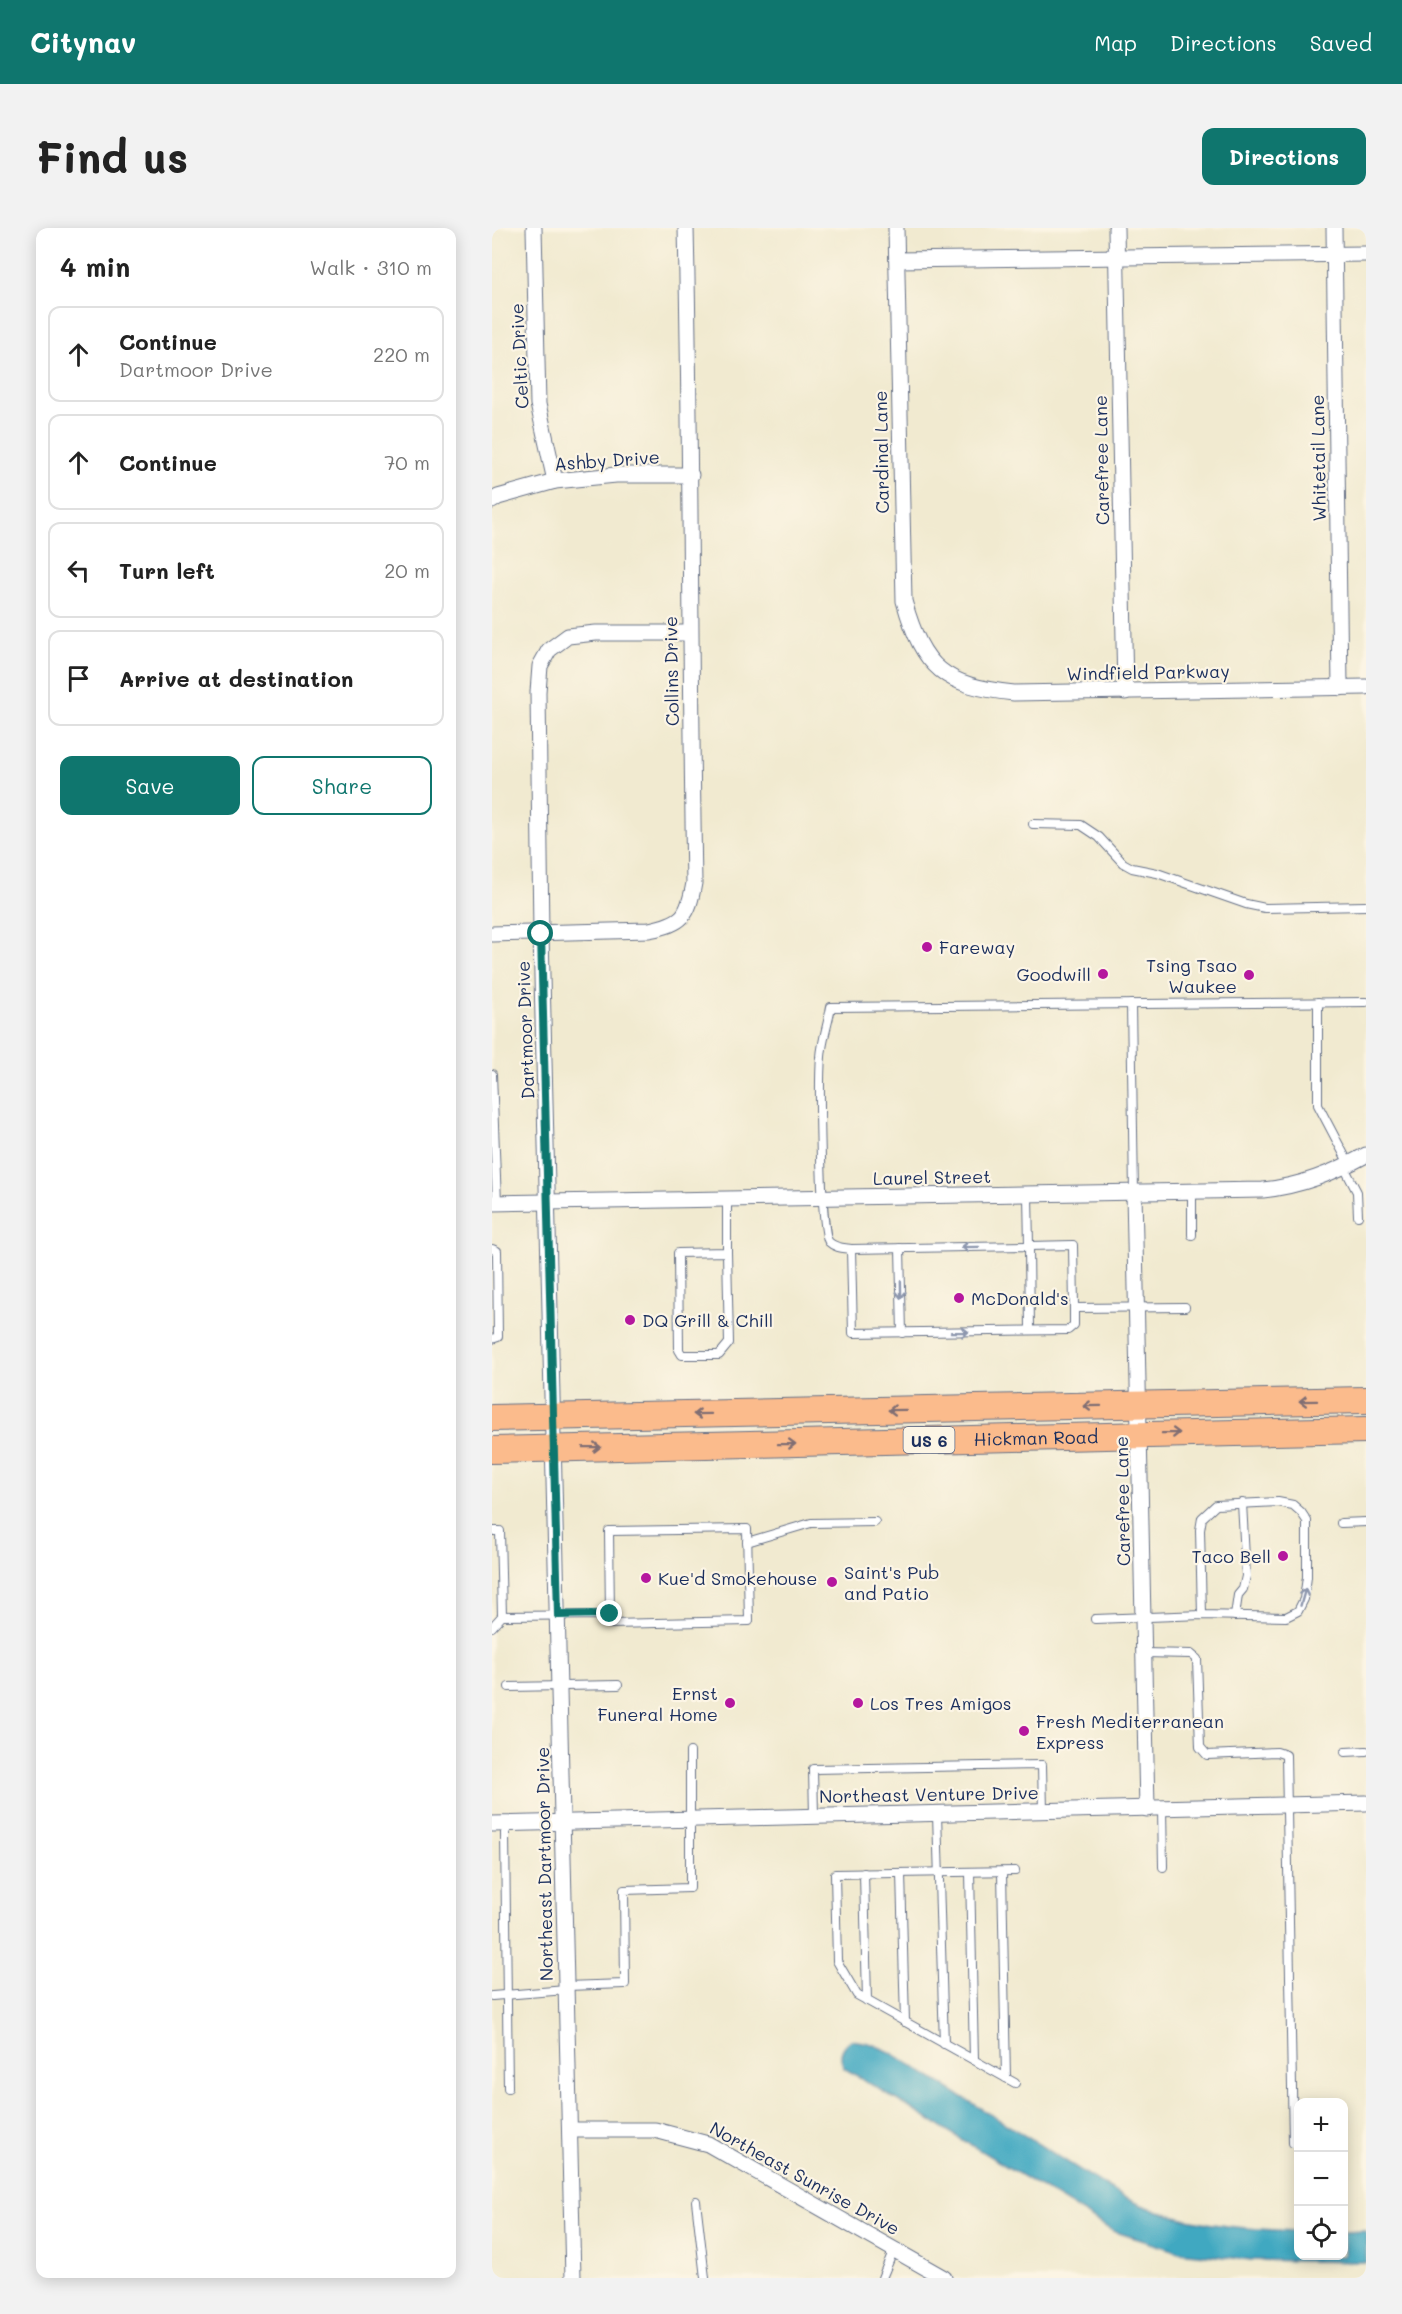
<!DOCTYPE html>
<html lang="en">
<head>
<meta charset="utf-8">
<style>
	:root { --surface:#fff; --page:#f2f2f2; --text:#222; --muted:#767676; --line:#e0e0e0; --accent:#0f766e }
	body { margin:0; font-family:Mali,sans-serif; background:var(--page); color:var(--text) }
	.controls { position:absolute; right:18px; bottom:18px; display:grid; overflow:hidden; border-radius:12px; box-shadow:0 3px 15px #0003 }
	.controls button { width:54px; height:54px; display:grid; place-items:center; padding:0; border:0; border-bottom:2px solid var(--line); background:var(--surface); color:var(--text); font:30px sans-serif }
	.stop { position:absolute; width:18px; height:18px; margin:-14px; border:4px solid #0f766e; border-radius:50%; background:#fff }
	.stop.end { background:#0f766e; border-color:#fff; box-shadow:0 2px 6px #0008 }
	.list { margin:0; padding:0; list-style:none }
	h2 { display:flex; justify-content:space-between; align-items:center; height:78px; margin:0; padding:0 24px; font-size:26px }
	h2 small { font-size:20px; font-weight:400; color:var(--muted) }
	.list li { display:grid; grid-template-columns:39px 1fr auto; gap:18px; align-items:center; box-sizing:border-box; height:96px; margin:0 12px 12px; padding:0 12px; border:2px solid var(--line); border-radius:12px }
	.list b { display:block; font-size:22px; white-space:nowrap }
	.list p { margin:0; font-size:20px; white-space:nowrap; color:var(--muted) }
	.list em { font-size:20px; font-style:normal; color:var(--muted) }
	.actions { display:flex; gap:12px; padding:18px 24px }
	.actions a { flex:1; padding:14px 0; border:2px solid var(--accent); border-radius:12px; text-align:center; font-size:21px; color:var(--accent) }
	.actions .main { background:var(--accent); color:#fff }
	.icon { flex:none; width:33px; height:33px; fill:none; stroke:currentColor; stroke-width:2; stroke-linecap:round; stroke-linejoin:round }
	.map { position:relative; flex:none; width:874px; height:2050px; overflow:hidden; border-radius:12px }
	header { display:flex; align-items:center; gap:36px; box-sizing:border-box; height:84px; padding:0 30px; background:var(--accent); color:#fff }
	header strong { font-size:28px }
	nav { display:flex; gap:33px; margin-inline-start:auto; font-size:21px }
	.intro { display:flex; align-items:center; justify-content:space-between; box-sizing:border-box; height:144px; padding:0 36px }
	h1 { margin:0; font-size:42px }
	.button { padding:15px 27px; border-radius:12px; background:var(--accent); color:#fff; font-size:21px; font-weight:700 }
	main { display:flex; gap:36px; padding:0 36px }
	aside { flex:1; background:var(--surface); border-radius:12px; box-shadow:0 3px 15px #0003 }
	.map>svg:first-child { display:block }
	.water { fill:#41a8c1; stroke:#2e6c90; stroke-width:1.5 }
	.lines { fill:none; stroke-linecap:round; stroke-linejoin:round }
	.service-casing { stroke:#667086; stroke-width:10 }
	.minor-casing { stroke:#667086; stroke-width:17 }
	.trunk-casing { stroke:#667086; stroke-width:28 }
	.service { stroke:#fff; stroke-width:8 }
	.minor { stroke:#fff; stroke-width:15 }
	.trunk { stroke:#fbbb8c; stroke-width:26 }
	.oneway { stroke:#8d97ae }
	.oneway2 { stroke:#806e73 }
	.route { stroke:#0f766e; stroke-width:8 }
	.poi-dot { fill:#b5179e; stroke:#fcf5e5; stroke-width:2 }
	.labels { text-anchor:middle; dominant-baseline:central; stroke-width:4.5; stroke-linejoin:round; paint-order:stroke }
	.shield { fill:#fcf5e5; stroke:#5e6a86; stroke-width:1.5 }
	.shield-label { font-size:16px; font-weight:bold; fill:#1b2f5e }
	.street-label { font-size:18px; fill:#1b2f5e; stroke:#fcf5e5 }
	.poi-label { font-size:18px; fill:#1b2f5e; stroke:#fcf5e5; text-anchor:start }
</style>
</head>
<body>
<header>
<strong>Citynav</strong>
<nav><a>Map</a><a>Directions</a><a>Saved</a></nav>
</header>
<div class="intro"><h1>Find us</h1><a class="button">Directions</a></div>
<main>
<aside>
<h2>4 min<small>Walk · 310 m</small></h2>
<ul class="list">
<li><svg class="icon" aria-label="ahead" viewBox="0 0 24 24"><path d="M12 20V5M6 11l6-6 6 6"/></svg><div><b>Continue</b><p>Dartmoor Drive</p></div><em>220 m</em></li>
<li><svg class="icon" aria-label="ahead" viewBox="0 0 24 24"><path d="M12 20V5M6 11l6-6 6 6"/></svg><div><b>Continue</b></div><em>70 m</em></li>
<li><svg class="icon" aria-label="left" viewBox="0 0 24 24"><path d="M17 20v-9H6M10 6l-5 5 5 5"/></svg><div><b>Turn left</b></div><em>20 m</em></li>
<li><svg class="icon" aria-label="arrive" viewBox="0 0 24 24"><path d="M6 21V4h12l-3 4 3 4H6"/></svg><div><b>Arrive at destination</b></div></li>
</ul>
<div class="actions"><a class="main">Save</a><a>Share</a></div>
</aside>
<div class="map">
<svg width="874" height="2050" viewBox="0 0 874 2050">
	<rect width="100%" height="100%" fill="#fcf5e5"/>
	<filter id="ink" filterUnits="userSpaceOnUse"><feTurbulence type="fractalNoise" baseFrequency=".0167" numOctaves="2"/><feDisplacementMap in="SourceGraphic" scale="12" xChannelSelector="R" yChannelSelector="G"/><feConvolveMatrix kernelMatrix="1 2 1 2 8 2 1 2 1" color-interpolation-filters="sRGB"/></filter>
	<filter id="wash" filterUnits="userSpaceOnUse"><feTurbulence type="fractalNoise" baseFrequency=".008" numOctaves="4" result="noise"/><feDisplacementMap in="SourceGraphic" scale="24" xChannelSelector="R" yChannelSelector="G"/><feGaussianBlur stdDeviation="1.35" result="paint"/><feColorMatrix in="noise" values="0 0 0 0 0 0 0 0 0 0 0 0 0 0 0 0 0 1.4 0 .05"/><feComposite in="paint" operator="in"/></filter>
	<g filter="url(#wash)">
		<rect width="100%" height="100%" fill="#f1ead0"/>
		<path class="water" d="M359,1812L377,1815L398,1824L633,1970C688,1996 747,2001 806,2003V2028H852V2004L874,2003V2034L760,2032L687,2024L621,2003L352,1840C347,1828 348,1820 359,1812Z"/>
	</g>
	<g filter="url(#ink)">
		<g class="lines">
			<defs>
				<g id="service">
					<path d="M541,596L589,597L607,609L631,635L640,640L665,645L754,676L773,680L874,678"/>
					<path d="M826,774V877L857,936"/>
					<path d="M639,776L642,965"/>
					<path d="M0,846L5,975"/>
					<path d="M852,939L865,964L866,988"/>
					<path d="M536,967L537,1018L581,1017L582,1080L693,1079"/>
					<path d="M700,1007V964"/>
					<path d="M408,1020L410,1105"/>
					<path d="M0,1021L5,1023L6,1109L0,1111"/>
					<path d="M359,1021L361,1105L576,1102L582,1097V1080"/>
					<path d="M235,1024L237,1115L227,1127H190L187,1122L186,1025L235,1024V972"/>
					<path d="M538,1102L537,1018L359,1021C352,1020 343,1020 337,1014C328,1004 327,851 329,829C330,813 336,796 339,779L874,774"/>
					<path d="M849,1295L874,1294"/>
					<path d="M0,1303H8L10,1388L0,1399"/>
					<path d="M255,1314L319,1295L383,1294"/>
					<path d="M10,1388L118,1387L117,1303L255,1301L257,1393L118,1396V1387"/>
					<path d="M743,1388L746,1367L751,1361L754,1348L750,1275"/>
					<path d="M603,1391L710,1387L794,1389L806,1383L812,1371L815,1349V1293L809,1284L801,1277L786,1274L724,1277L710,1290L708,1302L710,1387"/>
					<path d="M652,1425L699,1426L705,1431L708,1519L715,1527L785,1524L794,1527L801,1915"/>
					<path d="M17,1459L126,1457"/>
					<path d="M853,1524L874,1523"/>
					<path d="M670,1580L671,1639"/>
					<path d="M445,1586L452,1816"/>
					<path d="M322,1588L321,1541L550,1537L551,1583"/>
					<path d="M523,1643L343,1646L345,1733L365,1767L523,1855"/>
					<path d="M478,1644L482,1832"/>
					<path d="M510,1644L514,1850"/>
					<path d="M372,1645L375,1773"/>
					<path d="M409,1645L413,1794"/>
					<path d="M74,1758L133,1756L132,1662L198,1660V1524"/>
					<path d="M0,1768L74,1762"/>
					<path d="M16,1860L13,1605L17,1596"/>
					<path d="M204,1973L213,2050"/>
					<path d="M390,2050L402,2021"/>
				</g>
				<g id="minor">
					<path d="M42,0L46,176L63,253"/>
					<path d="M404,0L412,373C431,441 453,458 522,465L874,459"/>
					<path d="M624,0L633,464"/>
					<path d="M842,0L848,460"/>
					<path d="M405,32L874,26"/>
					<path d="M0,273L6,269L63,253L124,247H199"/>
					<path d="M0,706L157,702C191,695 196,689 202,655C198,437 199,219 194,0"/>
					<path d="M642,965L655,1581"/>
					<path d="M0,975L771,962C809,958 841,945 874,927"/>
					<path d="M0,1596L874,1575"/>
					<path d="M78,1902H163L216,1916L452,2050"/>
					<path d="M81,2050L49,706L46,464L48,438L57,422L76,408L104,405H197"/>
				</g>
				<g id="trunk">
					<path d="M0,1190L874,1172"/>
					<path id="s1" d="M0,1222L874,1202"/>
				</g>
			</defs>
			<use href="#service" class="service-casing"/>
			<use href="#minor" class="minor-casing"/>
			<use href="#trunk" class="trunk-casing"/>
			<use href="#service" class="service"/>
			<use href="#minor" class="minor"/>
			<use href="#trunk" class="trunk"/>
		</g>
		<defs><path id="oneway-shaft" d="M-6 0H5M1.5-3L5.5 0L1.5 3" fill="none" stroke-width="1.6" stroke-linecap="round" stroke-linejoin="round" transform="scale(1.5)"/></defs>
		<g class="oneway">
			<use href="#oneway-shaft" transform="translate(478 1019) rotate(179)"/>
			<use href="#oneway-shaft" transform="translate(409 1062) rotate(89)"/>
			<use href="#oneway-shaft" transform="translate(468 1104) rotate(-1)"/>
			<use href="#oneway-shaft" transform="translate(811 1369) rotate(-74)"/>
		</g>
		<g class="oneway2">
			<use href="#oneway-shaft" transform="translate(816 1173) rotate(179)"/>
			<use href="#oneway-shaft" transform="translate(600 1178) rotate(179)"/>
			<use href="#oneway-shaft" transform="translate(405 1182) rotate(179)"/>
			<use href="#oneway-shaft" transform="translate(210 1186) rotate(179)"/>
			<use href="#oneway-shaft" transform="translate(679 1205) rotate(-1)"/>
			<use href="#oneway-shaft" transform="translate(295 1216) rotate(-1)"/>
			<use href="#oneway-shaft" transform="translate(100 1219) rotate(-1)"/>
		</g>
	</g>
	<g class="lines" filter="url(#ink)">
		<path class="route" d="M49,706L66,1387L118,1386"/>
	</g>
	<g class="poi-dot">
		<circle cx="435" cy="719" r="6"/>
		<circle cx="611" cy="746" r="6"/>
		<circle cx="757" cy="747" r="6"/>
		<circle cx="467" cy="1070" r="6"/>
		<circle cx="138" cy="1092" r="6"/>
		<circle cx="791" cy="1328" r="6"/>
		<circle cx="154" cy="1350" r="6"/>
		<circle cx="340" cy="1354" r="6"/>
		<circle cx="238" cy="1475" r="6"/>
		<circle cx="366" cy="1475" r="6"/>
		<circle cx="532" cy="1503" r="6"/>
	</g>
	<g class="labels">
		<rect class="shield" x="411.5" y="1199" width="51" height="26" rx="4.5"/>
		<g class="shield-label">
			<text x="437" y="1212">US 6</text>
		</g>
		<g class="street-label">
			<text transform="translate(27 128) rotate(-93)">Celtic Drive</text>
			<text transform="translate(389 224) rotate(-91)">Cardinal Lane</text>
			<text transform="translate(826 230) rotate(-91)">Whitetail Lane</text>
			<text transform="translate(115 232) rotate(-4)">Ashby Drive</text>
			<text transform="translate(609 232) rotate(-91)">Carefree Lane</text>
			<text transform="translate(179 443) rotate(-91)">Collins Drive</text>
			<text transform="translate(656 444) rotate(-1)">Windfield Parkway</text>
			<text transform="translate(33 802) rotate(-92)">Dartmoor Drive</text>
			<text transform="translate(440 949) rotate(-1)">Laurel Street</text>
			<text stroke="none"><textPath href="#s1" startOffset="544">Hickman Road</textPath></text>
			<text transform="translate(630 1273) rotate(-91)">Carefree Lane</text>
			<text transform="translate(437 1566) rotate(-1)">Northeast Venture Drive</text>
			<text transform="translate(52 1636) rotate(-91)">Northeast Dartmoor Drive</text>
			<text transform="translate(313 1950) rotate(29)">Northeast Sunrise Drive</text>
		</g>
		<g class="poi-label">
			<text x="447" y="719">Fareway</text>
			<text x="745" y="737" text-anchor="end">Tsing Tsao<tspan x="745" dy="21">Waukee</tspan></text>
			<text x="599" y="746" text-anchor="end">Goodwill</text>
			<text x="479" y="1070">McDonald's</text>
			<text x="150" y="1092">DQ Grill &amp; Chill</text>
			<text x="779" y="1328" text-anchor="end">Taco Bell</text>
			<text x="352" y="1344">Saint's Pub<tspan x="352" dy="21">and Patio</tspan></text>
			<text x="166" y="1350">Kue'd Smokehouse</text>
			<text x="226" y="1465" text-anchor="end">Ernst<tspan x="226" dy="21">Funeral Home</tspan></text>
			<text x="378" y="1475">Los Tres Amigos</text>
			<text x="544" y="1493">Fresh Mediterranean<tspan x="544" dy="21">Express</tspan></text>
		</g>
	</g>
</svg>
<div class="controls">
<button>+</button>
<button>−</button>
<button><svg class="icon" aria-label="locate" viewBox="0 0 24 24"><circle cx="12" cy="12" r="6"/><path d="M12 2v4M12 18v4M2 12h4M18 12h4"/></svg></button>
</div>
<div class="stop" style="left:49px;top:706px"></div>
<div class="stop end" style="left:118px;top:1386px"></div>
</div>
</main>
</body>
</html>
